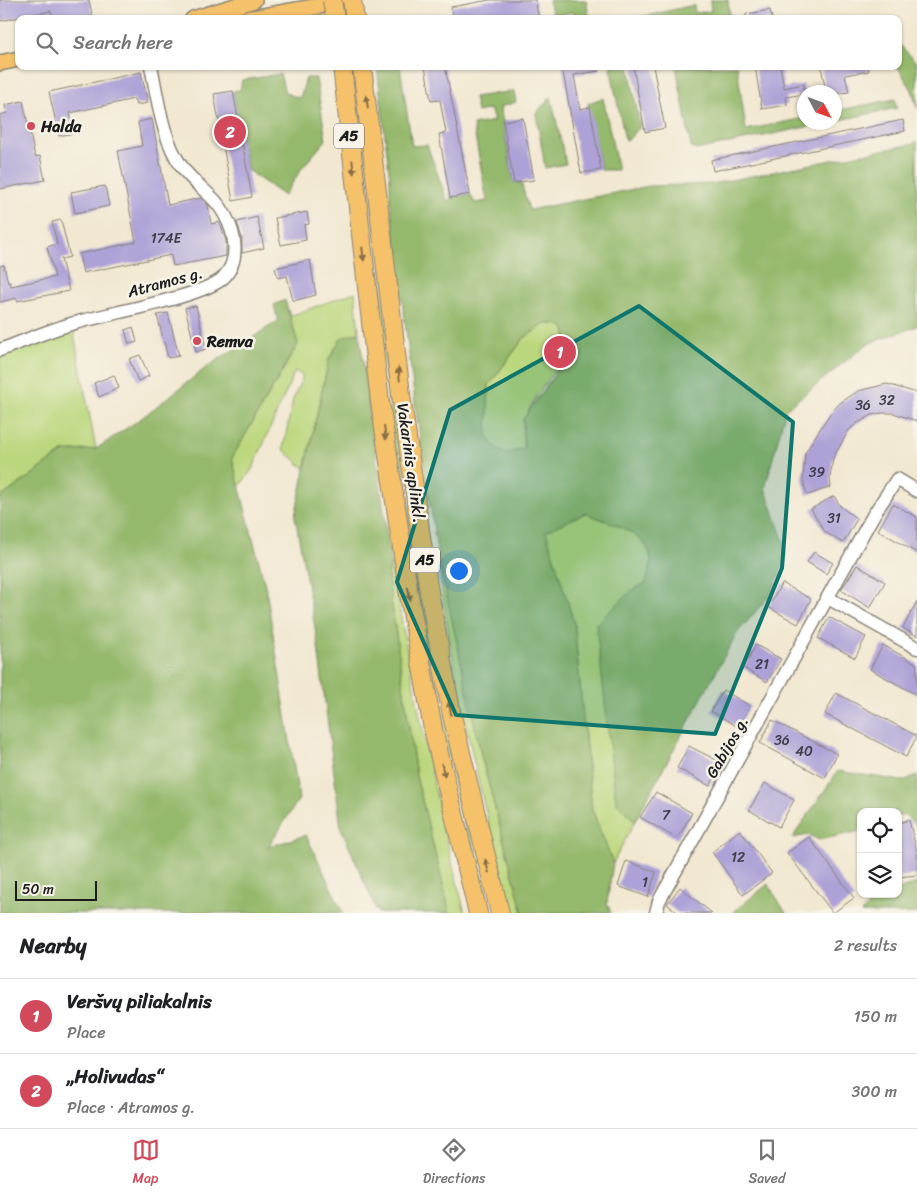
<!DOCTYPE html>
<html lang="en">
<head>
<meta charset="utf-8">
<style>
	:root { --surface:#fff; --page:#f6f6f6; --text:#202124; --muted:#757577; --line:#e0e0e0; --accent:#d1495b }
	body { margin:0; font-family:Sriracha,sans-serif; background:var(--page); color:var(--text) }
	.controls { position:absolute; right:15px; bottom:15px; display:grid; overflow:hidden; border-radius:10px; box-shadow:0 1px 4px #0004 }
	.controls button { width:45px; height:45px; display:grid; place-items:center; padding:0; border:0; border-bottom:1px solid var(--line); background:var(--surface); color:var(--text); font:25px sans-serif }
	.compass { position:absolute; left:797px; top:85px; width:45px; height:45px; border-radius:50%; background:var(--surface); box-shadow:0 1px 4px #0004; rotate:131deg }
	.scale { position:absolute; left:15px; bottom:12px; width:82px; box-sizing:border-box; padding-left:5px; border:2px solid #1c1c1c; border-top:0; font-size:14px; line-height:18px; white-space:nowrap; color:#1c1c1c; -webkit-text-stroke:4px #f7f3e8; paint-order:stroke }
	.you { position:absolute; left:458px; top:570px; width:18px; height:18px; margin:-12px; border:4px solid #fff; border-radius:50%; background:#1a73e8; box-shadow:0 0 0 8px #1a73e833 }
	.badge { display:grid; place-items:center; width:32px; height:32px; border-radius:50%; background:var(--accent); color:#fff; font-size:16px; font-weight:700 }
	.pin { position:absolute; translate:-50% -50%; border:2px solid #fff; box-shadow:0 1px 5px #0006 }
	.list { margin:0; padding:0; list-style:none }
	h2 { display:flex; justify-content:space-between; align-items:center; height:65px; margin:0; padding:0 20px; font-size:21px }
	h2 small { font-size:16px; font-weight:400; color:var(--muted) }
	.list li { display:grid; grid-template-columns:32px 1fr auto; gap:15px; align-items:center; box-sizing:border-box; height:75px; padding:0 20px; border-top:1px solid var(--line) }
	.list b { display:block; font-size:19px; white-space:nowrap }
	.list p { margin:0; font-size:16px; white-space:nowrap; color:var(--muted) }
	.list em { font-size:16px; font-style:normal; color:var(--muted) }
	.icon { flex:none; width:28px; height:28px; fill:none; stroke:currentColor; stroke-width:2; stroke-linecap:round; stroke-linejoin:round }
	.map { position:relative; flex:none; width:917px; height:913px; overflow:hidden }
	.search { position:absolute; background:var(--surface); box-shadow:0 1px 4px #0004; left:15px; right:15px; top:15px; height:55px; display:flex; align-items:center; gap:12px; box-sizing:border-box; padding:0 18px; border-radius:10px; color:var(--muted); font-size:19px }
	.sheet { height:215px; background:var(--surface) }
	nav { display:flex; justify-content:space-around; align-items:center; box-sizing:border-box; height:70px; border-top:1px solid var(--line); background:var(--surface); font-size:14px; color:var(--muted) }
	nav a { display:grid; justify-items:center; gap:2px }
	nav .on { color:var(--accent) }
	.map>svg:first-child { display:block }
	.green { fill:#bbd77d; stroke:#6c7a4c }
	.forest { fill:#94b86c; stroke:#586a44; fill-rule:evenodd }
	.building { fill:#ada1d7 }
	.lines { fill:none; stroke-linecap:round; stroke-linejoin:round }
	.minor-casing { stroke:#878276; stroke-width:15 }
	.major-casing { stroke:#878276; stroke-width:18 }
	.highway-casing { stroke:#878276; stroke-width:20 }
	.minor { stroke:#fff; stroke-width:12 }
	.major { stroke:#f5c16b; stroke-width:15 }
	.highway { stroke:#f5c16b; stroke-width:18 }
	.highway-bridge-casing { stroke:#878276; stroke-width:20; stroke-linecap:butt }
	.highway-bridge { stroke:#f5c16b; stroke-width:18 }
	.oneway { fill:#886e44 }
	.marked { fill:#0f766e; fill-opacity:0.2; stroke:#0f766e; stroke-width:4; stroke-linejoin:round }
	.poi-dot { fill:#d1495b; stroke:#f7f3e8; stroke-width:2 }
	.labels { text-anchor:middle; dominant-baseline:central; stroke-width:5; stroke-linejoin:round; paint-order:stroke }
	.number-label { font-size:14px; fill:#403d4b }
	.shield { fill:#f7f3e8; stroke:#5e5c59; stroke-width:1 }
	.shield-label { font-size:15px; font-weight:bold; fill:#1c1c1c }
	.poi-label { font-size:16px; font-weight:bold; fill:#1c1c1c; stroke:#f7f3e8; text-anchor:start }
	.street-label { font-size:16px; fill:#1c1c1c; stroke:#f7f3e8 }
</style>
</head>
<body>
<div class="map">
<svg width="917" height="913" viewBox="0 0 917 913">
	<rect width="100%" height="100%" fill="#f7f3e8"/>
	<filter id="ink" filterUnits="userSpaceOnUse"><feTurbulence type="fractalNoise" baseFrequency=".02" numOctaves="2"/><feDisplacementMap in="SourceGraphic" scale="10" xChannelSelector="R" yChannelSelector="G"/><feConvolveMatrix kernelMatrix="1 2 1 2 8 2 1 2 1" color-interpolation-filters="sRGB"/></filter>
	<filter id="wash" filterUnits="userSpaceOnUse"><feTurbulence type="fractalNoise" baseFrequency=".0096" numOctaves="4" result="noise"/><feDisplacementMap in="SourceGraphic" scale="20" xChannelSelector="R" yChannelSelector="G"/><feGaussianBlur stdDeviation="1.12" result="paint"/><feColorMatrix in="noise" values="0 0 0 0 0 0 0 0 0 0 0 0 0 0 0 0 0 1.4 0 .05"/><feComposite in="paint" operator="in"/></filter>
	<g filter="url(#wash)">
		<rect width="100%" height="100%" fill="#f2e8d1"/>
		<g class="green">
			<path d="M380,271C395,399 409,528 432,656C448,743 469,828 491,913H486C465,828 444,744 428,658C403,531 389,400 374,272Z"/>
			<path d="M355,292L359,332L341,339L329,359L305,469L283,449L293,400L303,376L295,371L253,468L239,487L232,458L298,344L290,316Z"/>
			<path d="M72,324L96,449L63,452L0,498V350Z"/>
			<path d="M545,324H557L564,327L569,343C559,372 529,398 523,425C521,432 523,441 524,448L505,454L493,445L487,435L489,385L524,338Z"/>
			<path d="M585,513C607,522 654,534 651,564C650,570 647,577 646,583L631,591L616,802L635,821L613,863L592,810L574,623L545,531Z"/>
			<path d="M437,551L482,759L523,913H512C480,794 451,674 437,551Z"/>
			<path d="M391,562C412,680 434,797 465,913H450L416,776L388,578Z"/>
		</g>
		<g class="forest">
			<path d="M549,0H586L590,19H575L573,12L553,16Z"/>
			<path d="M717,0H728L730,19H632L694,5L695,13L711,11L710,1Z"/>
			<path d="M898,43L917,63V108L912,90L897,66Z"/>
			<path d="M377,66H400L412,146L427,145L448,203L450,198L470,194L475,203L487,201L473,125L494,121L490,109L477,112L474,97L514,91L516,102L500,107L514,183L521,182L529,210L649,186L711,184L913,144L917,141V326L867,344L786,409L765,488L785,545L786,558L771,594L737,633L635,821L616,802L596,624L631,591L646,583C647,577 650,570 651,564C654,534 607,522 585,513L546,531L574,623L592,810L613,863L607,903L611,913H523L482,759L437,551L415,403L390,201V180ZM545,324H556L564,327L569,343L554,375L523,419L524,448L505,454L493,445L487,435L489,385L524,338Z"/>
			<path d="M610,66H629L640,127L628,140H625Z"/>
			<path d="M676,66H737L746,130L804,118V122L826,123L696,150L691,147Z"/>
			<path d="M280,74L285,93L300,98L306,78H316L326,140L302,168L284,196L247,170L233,91L240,90L242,80Z"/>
			<path d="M551,97L566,164L545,168L536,113Z"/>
			<path d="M603,98L618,170H601L588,103Z"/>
			<path d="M895,99L897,108L835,121V111Z"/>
			<path d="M285,300L298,344L232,458L266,589L299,799L268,847L306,835L343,913H0V498L63,452L96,449L143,417L207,367L278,321L274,305Z"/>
			<path d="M359,332L391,562L388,578L416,776L450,913H378L341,828L317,639L295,516L329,359L341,338Z"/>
			<path d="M838,771L903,781L917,775V827L904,814L898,817V812H861V831L819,840L809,835L792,838Z"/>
			<path d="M917,883V913H861C873,900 880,894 898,894V890Z"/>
			<path d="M768,884L786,913H732Z"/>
		</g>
		<g id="blocks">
			<g class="building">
				<path d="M0,0H89L93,19H53L51,11L0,21Z"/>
				<path d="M490,0H535L539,19H519L518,16L502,19H454L451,7Z"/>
				<path d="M770,10L772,19H746V14Z"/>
				<path d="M425,66H445L470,194L450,198L439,134L446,133L440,100L431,101Z"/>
				<path d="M562,66H598L599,71L574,75L580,109L590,107L601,170L581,173Z"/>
				<path d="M633,66H653L665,128L645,132Z"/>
				<path d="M755,66H780L784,88L804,84V94L786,97L787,105L762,109Z"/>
				<path d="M821,66H868L869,71L845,75L849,92L834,94V92H826Z"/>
				<path d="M141,72L148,103L136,105L134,99L70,113L74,133L59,136L49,92Z"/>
				<path d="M233,91L252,197L233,201L214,94Z"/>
				<path d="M23,101L35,157L40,156L45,180L0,189V115L7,113L5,105Z"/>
				<path d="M523,118L534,180L514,183L503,121Z"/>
				<path d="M152,119L168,205L201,198L208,205L211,224L219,222L221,226L226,241V256L173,266L171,255L83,273L79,254L136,242L118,151L142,146L138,122Z"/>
				<path d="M903,120L905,131L713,171L711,160Z"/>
				<path d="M105,186L109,206L75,213L71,192Z"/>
				<path d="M307,212L309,224L304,225L306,240L281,245L275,218Z"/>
				<path d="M257,217L264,248L242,253V238L237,222Z"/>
				<path d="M61,220L70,257L61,259L69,291L17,301V298L0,302V266L4,265L8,283L10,282L11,286L55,277L47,247L57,244L52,222Z"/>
				<path d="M310,260L316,295L293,301L287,276L278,278L275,268Z"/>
				<path d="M196,306L206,349L196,352L185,308Z"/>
				<path d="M168,313L179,356L168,358L157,315Z"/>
				<path d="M133,327L137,342L129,344L125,330Z"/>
				<path d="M140,355L149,376L138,381L129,359Z"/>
				<path d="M114,375L119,388L99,397L94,383Z"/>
				<path d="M887,384L917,393V421L893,413H882L872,415L856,424L849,430L833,458L830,478L831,487L807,495L803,480L805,453L829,415L840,403L858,391Z"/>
				<path d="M834,496L840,506L857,519L843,543L825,532L811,509Z"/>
				<path d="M893,504L917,517V553L878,530Z"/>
				<path d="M814,552L833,563L826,574L807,562Z"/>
				<path d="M857,565L885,582L870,608L841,590Z"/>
				<path d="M782,583L811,599L798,624L768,607Z"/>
				<path d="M917,601V636L903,628Z"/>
				<path d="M829,617L866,637L855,658L818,638Z"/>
				<path d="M756,645L781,659L767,682L743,668Z"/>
				<path d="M883,645L917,664V695L870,669Z"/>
				<path d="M723,690L750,706L738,727L711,711Z"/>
				<path d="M836,693L917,736L906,757L825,714Z"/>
				<path d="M772,720L837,754L825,778L760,743Z"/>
				<path d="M689,746L722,763L710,786L677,768Z"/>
				<path d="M765,783L794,800L779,827L749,810Z"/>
				<path d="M656,792L692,813L677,839L640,817Z"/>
				<path d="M909,820L917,852V875L898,877V823Z"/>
				<path d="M740,830L772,873L743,895L712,852Z"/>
				<path d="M809,837L854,898L833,913L787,853Z"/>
				<path d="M626,861L656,872L648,897L618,886Z"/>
				<path d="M680,887L688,894L712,913H678L667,904Z"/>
			</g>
		</g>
	</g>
	<g filter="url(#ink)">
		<use href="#blocks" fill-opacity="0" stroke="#878276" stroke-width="1"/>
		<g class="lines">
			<defs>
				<g id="minor">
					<path d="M0,350C24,341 47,331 71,324C104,314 203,297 223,278C240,261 236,235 225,215C215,195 194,185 182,167C162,139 158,99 151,66"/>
					<path d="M828,598L917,648"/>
					<path d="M656,913L659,901L874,514L897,479L917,491"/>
				</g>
				<g id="major">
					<path d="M193,19L254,0"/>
					<path d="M246,19L353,0"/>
					<path d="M0,63L19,59"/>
				</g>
				<g id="highway">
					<path d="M342,66L380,402L409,595L433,729L478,913"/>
					<path d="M362,66L401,395L428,586L452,716L500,913"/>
				</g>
			</defs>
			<use href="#minor" class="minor-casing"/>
			<use href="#major" class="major-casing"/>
			<use href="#highway" class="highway-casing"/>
			<use href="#minor" class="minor"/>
			<use href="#major" class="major"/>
			<use href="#highway" class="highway"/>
			<defs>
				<g id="highway-bridge">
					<path d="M332,0L335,19"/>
					<path d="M352,0L355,19"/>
				</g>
			</defs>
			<use href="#highway-bridge" class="highway-bridge-casing"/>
			<use href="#highway-bridge" class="highway-bridge"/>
		</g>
		<defs><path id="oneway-solid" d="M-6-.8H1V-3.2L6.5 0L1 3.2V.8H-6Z" transform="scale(1.25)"/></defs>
		<g class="oneway">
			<use href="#oneway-solid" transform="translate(367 102) rotate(-98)"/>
			<use href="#oneway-solid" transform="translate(353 167) rotate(84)"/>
			<use href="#oneway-solid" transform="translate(363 254) rotate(83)"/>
			<use href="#oneway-solid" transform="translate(399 374) rotate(-97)"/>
			<use href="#oneway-solid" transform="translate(385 433) rotate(82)"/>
			<use href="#oneway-solid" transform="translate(409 594) rotate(81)"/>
			<use href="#oneway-solid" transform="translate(450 708) rotate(-100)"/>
			<use href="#oneway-solid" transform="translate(443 770) rotate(77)"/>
			<use href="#oneway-solid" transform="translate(487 866) rotate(-105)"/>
		</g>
	</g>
	<path class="marked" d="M639,306L793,422L782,568L715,734L456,715L397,582L450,410Z"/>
	<g class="poi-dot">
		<circle cx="31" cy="126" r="5"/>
		<circle cx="197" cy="341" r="5"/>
	</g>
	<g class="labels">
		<g class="number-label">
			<text x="166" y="238">174E</text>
			<text x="887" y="400">32</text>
			<text x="863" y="405">36</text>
			<text x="817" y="472">39</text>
			<text x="834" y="518">31</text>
			<text x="762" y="664">21</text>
			<text x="782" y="740">36</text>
			<text x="804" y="751">40</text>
			<text x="666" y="815">7</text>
			<text x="738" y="857">12</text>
			<text x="645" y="882">1</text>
		</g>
		<g class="shield">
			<rect x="334" y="123.5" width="30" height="25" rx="4"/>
			<rect x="410" y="547.5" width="30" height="25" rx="4"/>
		</g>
		<g class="shield-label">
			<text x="349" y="136">A5</text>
			<text x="425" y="560">A5</text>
		</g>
		<g class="poi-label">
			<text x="41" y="126">Halda</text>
			<text x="207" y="341">Remva</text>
		</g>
		<g class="street-label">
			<text transform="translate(165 282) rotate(-15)">Atramos g.</text>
			<text transform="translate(411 463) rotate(82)">Vakarinis aplinkl.</text>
			<text transform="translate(727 747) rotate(-60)">Gabijos g.</text>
		</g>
	</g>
</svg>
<div class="controls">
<button><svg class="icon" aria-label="locate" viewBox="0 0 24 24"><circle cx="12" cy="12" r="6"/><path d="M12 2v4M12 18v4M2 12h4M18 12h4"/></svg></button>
<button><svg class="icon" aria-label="layers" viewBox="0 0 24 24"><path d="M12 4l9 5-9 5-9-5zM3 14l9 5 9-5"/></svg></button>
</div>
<svg class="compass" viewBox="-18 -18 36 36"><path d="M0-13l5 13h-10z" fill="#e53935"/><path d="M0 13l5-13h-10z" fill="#757577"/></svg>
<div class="scale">50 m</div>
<div class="you"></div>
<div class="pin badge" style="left:560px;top:352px">1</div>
<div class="pin badge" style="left:230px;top:132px">2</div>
<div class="search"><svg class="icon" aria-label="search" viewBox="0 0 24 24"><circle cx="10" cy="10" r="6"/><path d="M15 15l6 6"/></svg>Search here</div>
</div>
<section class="sheet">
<h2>Nearby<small>2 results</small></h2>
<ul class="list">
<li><span class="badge">1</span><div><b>Veršvų piliakalnis</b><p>Place</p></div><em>150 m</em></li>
<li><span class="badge">2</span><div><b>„Holivudas“</b><p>Place · Atramos g.</p></div><em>300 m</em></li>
</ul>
</section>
<nav>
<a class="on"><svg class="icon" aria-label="map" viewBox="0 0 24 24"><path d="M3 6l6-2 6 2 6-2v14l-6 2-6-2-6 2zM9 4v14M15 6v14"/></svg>Map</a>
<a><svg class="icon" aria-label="directions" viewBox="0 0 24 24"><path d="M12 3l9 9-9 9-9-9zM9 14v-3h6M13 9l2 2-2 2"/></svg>Directions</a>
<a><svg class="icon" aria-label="saved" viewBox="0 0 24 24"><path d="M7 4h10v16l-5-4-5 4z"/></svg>Saved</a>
</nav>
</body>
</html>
